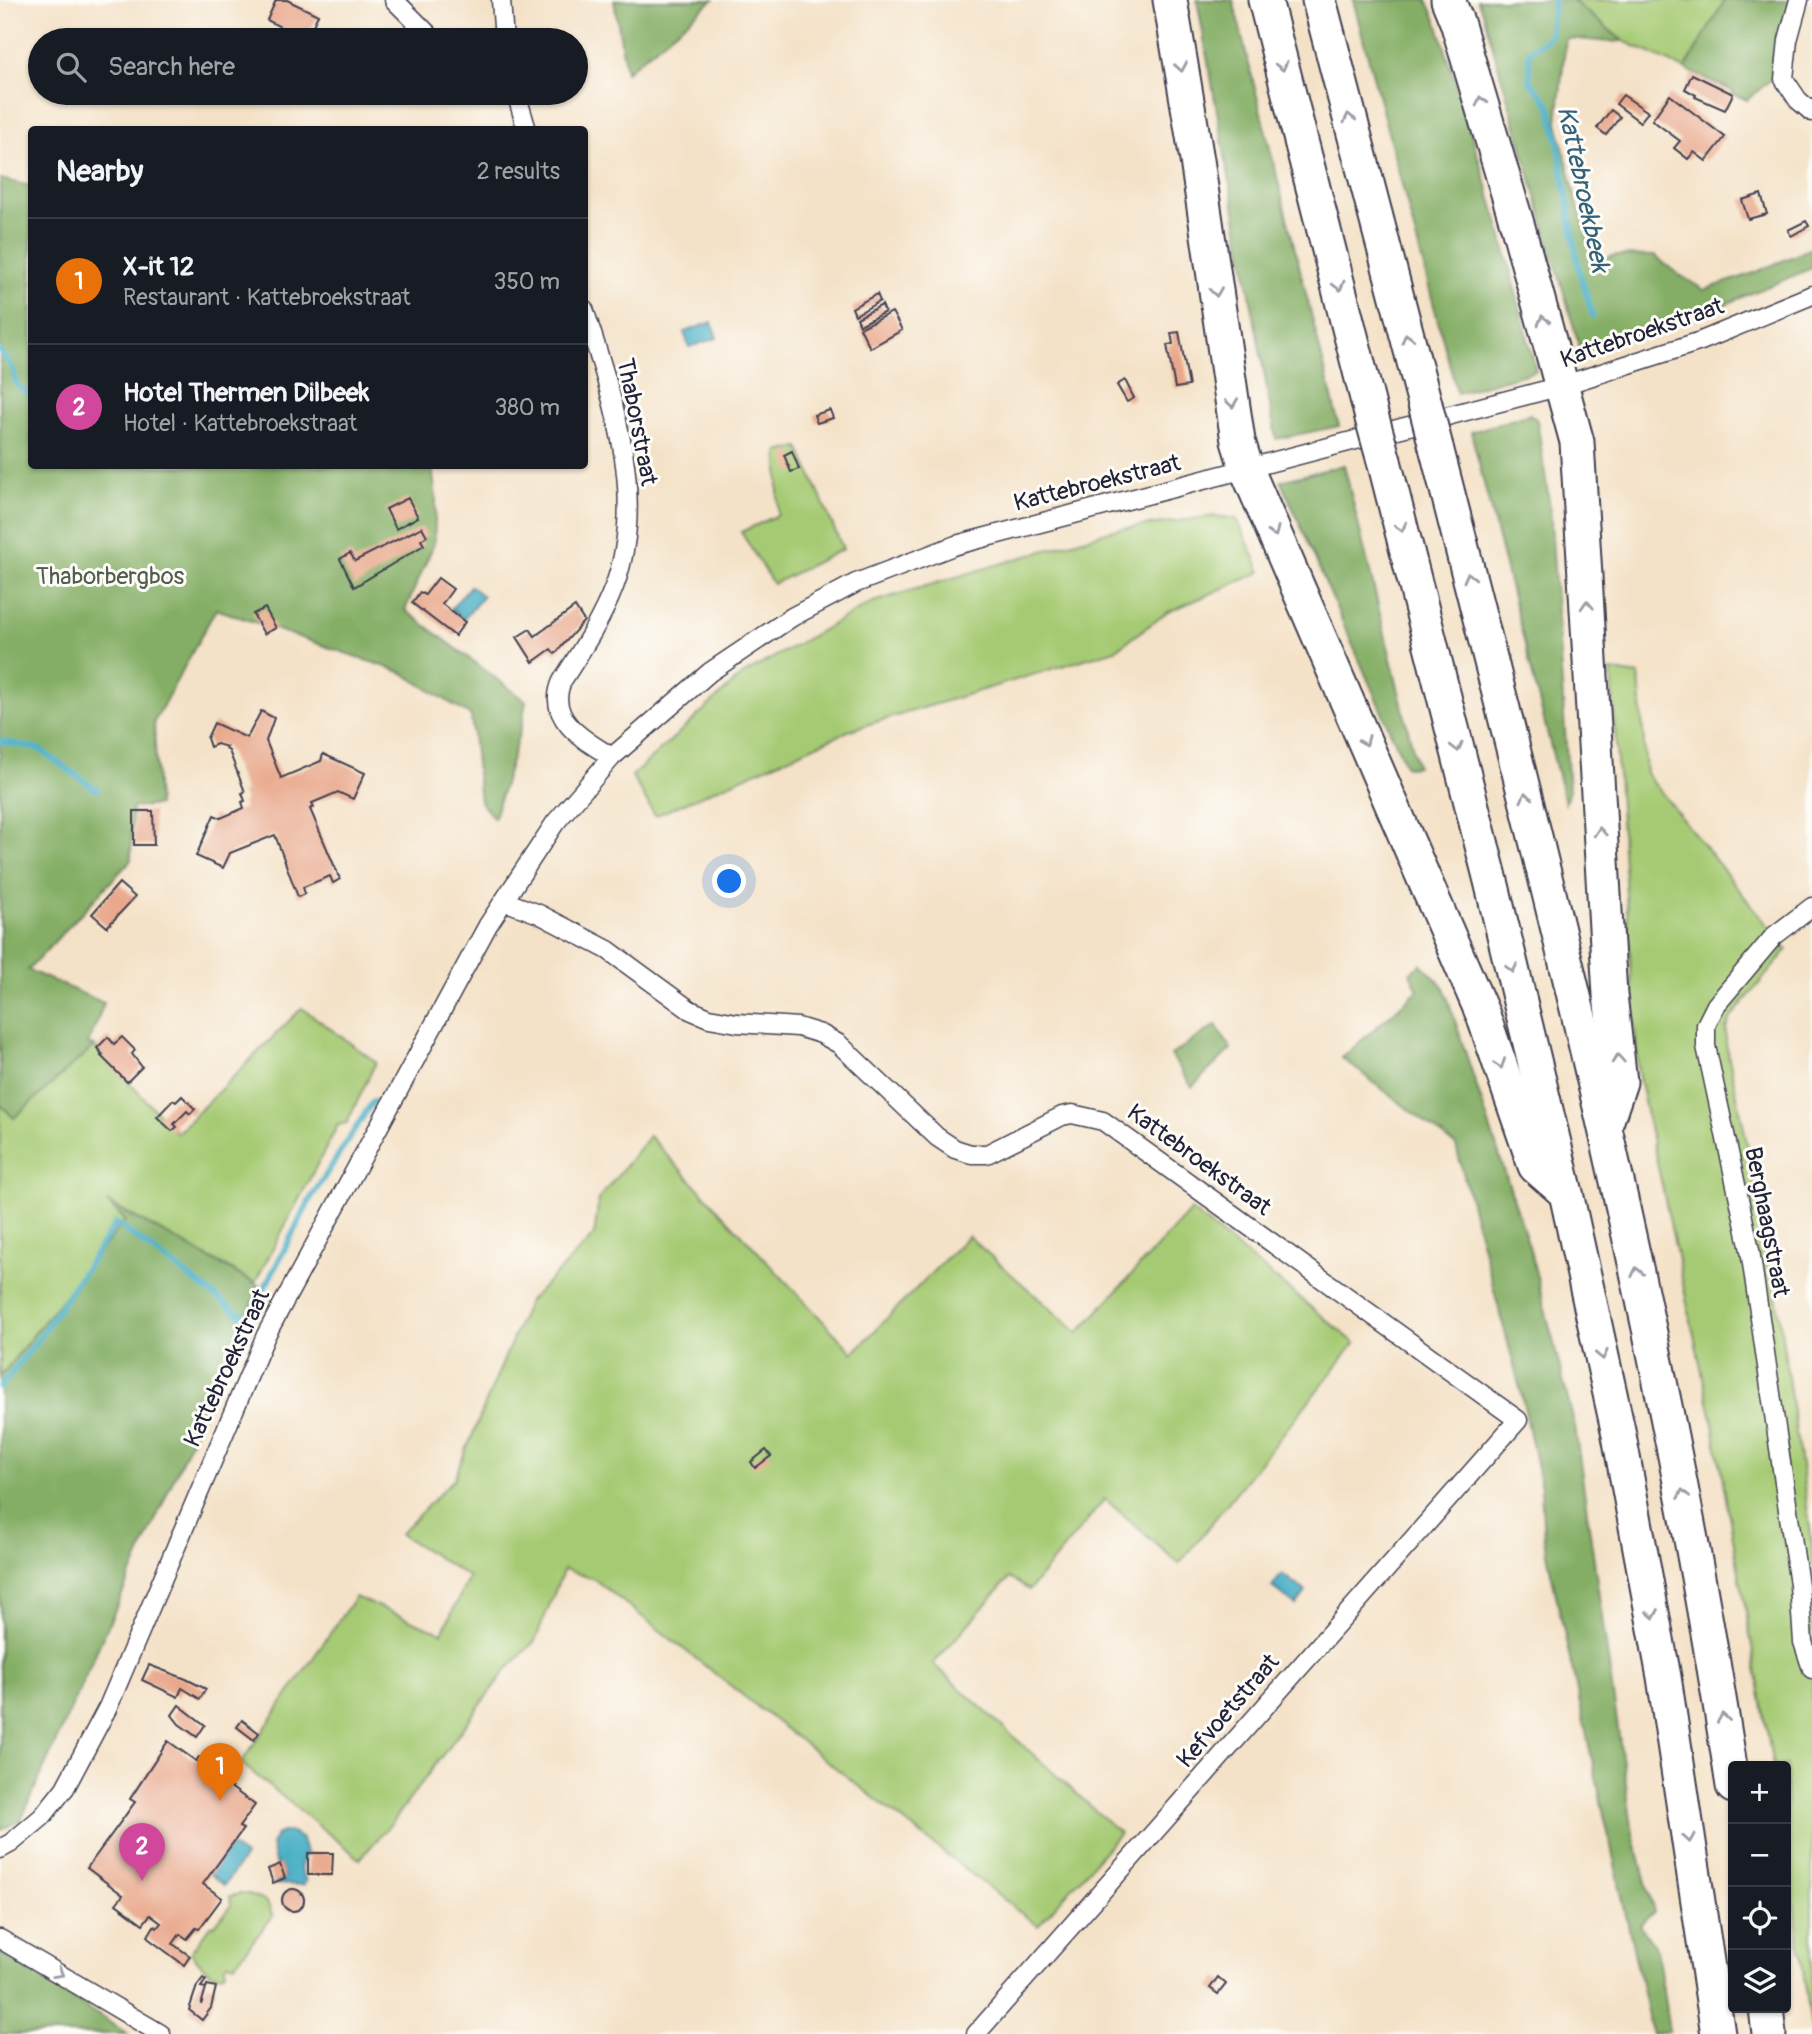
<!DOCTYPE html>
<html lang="en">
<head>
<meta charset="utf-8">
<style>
	:root { --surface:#171b24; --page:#20242c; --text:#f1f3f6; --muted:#9ea1a6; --line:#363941; --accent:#d690ce }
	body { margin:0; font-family:Pangolin,sans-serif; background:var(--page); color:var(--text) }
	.controls { position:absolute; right:21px; bottom:21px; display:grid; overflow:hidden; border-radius:7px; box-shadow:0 2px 5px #0004 }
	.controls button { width:63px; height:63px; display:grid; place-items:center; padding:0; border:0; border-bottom:2px solid var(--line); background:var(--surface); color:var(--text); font:35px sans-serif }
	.you { position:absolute; left:730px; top:882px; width:24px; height:24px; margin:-18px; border:5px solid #fff; border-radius:50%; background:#1a73e8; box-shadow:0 0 0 10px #1a73e833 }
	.badge { display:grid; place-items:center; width:46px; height:46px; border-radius:50%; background:var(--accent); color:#fff; font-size:23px; font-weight:700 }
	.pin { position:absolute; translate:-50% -58px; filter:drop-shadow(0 2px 4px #0008) }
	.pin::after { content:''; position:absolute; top:37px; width:24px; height:21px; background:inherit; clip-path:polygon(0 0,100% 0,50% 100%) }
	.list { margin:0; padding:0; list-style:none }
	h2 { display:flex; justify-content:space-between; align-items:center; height:91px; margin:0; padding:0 28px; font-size:30px }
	h2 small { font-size:23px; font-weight:400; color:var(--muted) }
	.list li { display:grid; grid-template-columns:46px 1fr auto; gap:21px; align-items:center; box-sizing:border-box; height:126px; padding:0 28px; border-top:2px solid var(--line) }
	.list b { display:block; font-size:26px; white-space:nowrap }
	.list p { margin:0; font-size:23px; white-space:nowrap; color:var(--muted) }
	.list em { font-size:23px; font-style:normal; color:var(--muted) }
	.icon { flex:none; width:38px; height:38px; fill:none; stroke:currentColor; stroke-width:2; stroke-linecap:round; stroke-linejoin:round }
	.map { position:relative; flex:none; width:1812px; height:2034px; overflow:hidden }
	.search { position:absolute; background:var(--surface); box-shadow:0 2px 5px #0004; left:28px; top:28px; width:560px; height:77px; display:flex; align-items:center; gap:18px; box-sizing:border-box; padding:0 24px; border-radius:38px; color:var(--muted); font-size:26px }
	.panel { position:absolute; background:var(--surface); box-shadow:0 2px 5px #0004; left:28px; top:126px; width:560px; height:343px; border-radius:7px }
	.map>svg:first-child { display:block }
	.green { fill:#a6ca73; stroke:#647657; stroke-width:2 }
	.forest { fill:#84ae65; stroke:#536850; stroke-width:2 }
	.water { fill:#45adc5; stroke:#346880; stroke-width:2 }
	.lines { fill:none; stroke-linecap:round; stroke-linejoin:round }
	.stream { stroke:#45adc5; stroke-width:6 }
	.building { fill:#e9a88c }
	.minor-casing { stroke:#423f50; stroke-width:21 }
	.motorway-casing { stroke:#423f50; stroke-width:37 }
	.minor { stroke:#fff; stroke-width:18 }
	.motorway { stroke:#fff; stroke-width:33 }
	.motorway-bridge-casing { stroke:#423f50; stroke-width:37; stroke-linecap:butt }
	.motorway-bridge { stroke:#fff; stroke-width:33 }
	.oneway { stroke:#9c9ca7 }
	.labels { text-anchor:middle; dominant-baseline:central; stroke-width:6; stroke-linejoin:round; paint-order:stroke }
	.street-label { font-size:24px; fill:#22223b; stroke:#fdfcf7 }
	.park-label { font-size:24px; fill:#505d4f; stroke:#fdfcf7 }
	.water-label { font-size:26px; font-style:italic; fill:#326179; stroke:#fdfcf7 }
</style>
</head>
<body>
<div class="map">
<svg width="1812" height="2034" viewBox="0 0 1812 2034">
	<rect width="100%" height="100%" fill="#fdfcf7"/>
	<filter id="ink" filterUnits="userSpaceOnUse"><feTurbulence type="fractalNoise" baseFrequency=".0143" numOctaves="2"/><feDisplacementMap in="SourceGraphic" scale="14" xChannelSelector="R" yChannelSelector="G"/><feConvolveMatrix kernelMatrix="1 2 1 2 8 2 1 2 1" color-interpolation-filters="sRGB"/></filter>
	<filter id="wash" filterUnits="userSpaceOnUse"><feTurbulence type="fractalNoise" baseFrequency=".00686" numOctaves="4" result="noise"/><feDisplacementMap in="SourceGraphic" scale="28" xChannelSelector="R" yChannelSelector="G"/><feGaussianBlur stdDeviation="1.57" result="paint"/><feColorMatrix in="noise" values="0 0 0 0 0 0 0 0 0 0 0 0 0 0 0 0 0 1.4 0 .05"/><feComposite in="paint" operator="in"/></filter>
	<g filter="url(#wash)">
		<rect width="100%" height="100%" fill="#f4e2c8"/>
		<g class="green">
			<path d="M1572,0H1725L1685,69L1623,41Z"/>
			<path d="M799,447L843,549L773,584L741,532L778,515V452Z"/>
			<path d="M1215,516L1237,519L1261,572L1168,612L1115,650L853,729L655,816L632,776L742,675L873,602L1113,530Z"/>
			<path d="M1611,671L1639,675L1646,773L1787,950L1732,1016L1726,1029V1044L1769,1247L1812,1541V2034L1786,1849V1766H1773L1713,1424L1638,1073Z"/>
			<path d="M302,1008L376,1062L347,1123L338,1125L255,1283L110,1204L125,1220L0,1377V1105L14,1117L94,1046L177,1133Z"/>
			<path d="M649,1136L853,1353L968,1236L1078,1333L1191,1210L1355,1343L1179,1564L1105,1499L1029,1590L1009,1578L933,1664L1120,1833L1038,1926L594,1579L564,1569L535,1641L507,1669L394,1820L360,1859L241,1763L355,1597L442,1633L469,1577L400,1534L454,1479L528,1302L594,1236L599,1199Z"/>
			<path d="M239,1894H249L267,1902L273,1916L235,1964L228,1963L225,1965V1971L222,1974C205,1975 199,1962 191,1952L210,1926L215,1925L231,1905L230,1896Z"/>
		</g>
		<g class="forest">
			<path d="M614,0H713L626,72Z"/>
			<path d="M1197,0H1233L1339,426L1276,439Z"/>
			<path d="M1353,0H1427L1437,22L1498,222L1536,371L1457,393Z"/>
			<path d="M1477,0H1572L1623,41L1610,42L1566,38L1557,122L1575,195L1594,262L1616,255L1655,256L1675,272L1704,290L1754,273L1812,248V268L1702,314L1581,352L1483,13Z"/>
			<path d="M1725,0H1792L1775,76L1747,100L1733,94V91L1685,69Z"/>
			<path d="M0,179L31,186L32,466H432L436,500L434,544L405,610L526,701L522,724L494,818L480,802L471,716L401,672L216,609L154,722L158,805L132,808L131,860L28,970L104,1003L88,1045L94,1046L14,1118L0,1104Z"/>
			<path d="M1530,414L1537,420L1550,507L1569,791L1565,803L1471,432Z"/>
			<path d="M1344,465L1417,766L1406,767L1281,481Z"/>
			<path d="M1421,964L1444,987L1529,1246L1575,1427L1633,1834L1654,1912L1640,1925L1657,1950L1669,2031L1652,2034L1544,1540L1541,1487L1522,1396L1456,1146L1342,1058L1418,990L1410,973Z"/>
			<path d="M1216,1025L1231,1049L1192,1087L1171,1055Z"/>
			<path d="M107,1202L260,1286L21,1820L0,1830V1377L125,1220Z"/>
			<path d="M0,1953L128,2034H0Z"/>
		</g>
		<g class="water">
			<path d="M712,322L717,338L689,347L684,332Z"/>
			<path d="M470,586L483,596L464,619L451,609Z"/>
			<path d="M1282,1574L1306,1592L1296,1605L1272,1587Z"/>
			<path d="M283,1832H292L302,1839L306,1853L300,1868L306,1881L303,1885L275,1884L285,1878L280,1865L275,1863L271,1845L276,1835Z"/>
			<path d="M231,1846L245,1856L224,1885L210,1874Z"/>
		</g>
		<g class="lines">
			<g class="stream">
				<path d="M1554,0L1550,36L1529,52L1530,81L1549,104L1557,137L1579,270L1593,316"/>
				<path d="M0,351L13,369L16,384L32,397"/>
				<path d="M0,741L39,749L97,790"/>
				<path d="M0,1387L37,1341L116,1223L238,1313L250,1316L311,1198L373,1101"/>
			</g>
		</g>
		<g id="blocks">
			<g class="building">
				<path d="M276,0H287L318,15L306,40H294L288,37L290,32L267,20Z"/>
				<path d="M1692,74L1733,94L1725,110L1695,97L1696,95L1685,89Z"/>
				<path d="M1623,95L1648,112L1640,122L1616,104Z"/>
				<path d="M1670,95L1725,137L1706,161L1694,152L1688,159L1674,148L1680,141L1652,120Z"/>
				<path d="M1611,110L1620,117L1606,135L1597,128Z"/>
				<path d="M1761,194L1767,214L1748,219L1742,200Z"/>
				<path d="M1806,221L1809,226L1791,236L1788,230Z"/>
				<path d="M877,294L880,301L855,315L852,308Z"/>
				<path d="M882,305L885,312L860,325L857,318Z"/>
				<path d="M892,312L902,330L870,348L860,328Z"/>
				<path d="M1179,332L1189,386L1175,388L1167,345L1173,344L1171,333Z"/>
				<path d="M1125,380L1134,398L1127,402L1117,385Z"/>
				<path d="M830,410L833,418L817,423L814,415Z"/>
				<path d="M792,451L799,469L791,472L784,455Z"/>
				<path d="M408,498L418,517L396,529L386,509Z"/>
				<path d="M422,527L427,536L421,540L424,545L354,587L340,559L350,553L355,561Z"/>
				<path d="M438,578L453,589L442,604L465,622L455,636L412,603L420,592L425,595Z"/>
				<path d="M575,607L584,621L555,654L551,649L533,662L517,637L530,629L535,636Z"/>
				<path d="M265,608L276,628L264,634L253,614Z"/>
				<path d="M261,711L274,718L266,741L281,778L321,761L323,754L365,773L353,799L338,792L312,803L314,807L310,809L340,879L333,883L330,876L303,887L305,894L298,897L275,835L230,853L223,868L196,856L214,815L221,818L244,808L242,802L245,801L242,793L245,792L229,751L226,749L227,747L217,744L210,747L207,738L214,723L247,738Z"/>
				<path d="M134,811H153L154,845H134Z"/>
				<path d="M119,883L135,897L107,927L92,914Z"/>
				<path d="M108,1037L114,1044L122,1037L135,1050L132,1054L142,1067L127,1082L101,1056L103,1055L97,1048Z"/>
				<path d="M182,1096L195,1109L190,1114L187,1111L174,1124L177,1127L172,1131L157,1117L173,1100L176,1102Z"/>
				<path d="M766,1450L771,1456L755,1468L751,1462Z"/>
				<path d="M149,1665L186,1679L206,1689L200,1699L182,1688L178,1697L142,1680Z"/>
				<path d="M179,1705L205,1725L197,1737L179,1724L172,1715Z"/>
				<path d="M242,1720L259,1733L254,1740L237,1727Z"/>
				<path d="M168,1741L196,1761L199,1757L209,1764L213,1759L236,1776L229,1786L255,1805L239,1827L243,1829L203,1884L222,1898L199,1929L196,1928L187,1939L180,1934L173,1944L190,1956L184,1965L149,1939L148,1936L154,1926L157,1928L161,1923L150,1915L143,1924L116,1904L123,1895L87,1868L135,1802L130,1799Z"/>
				<path d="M308,1853H333L332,1875H308Z"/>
				<path d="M280,1864L285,1878L273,1883L268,1869Z"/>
				<circle cx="293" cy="1900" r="11"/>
				<path d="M1218,1977L1226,1984L1218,1994L1210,1988Z"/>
				<path d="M203,1978L206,1980L201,1987L206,1988L201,2005L207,1985L216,1987L211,2008L202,2020L189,2010L197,1986Z"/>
			</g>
		</g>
	</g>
	<g filter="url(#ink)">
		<use href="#blocks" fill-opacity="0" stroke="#423f50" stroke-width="2"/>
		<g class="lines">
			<defs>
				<g id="minor">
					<path d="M394,0L434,40"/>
					<path d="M501,0L504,40"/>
					<path d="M1799,0L1788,40L1784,79L1798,100L1812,112"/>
					<path d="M516,93L527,130"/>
					<path d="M584,309C612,396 648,497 614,587C601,621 581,651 562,681C545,719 585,741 612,757"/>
					<path d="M504,901L539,914L608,950L690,1010L709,1018L737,1023L798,1027L821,1034L839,1044L937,1137L955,1149L971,1154H987L1062,1116L1072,1114L1103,1121L1518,1420L976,2034"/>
					<path d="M1812,907L1774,936L1716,1005L1706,1025V1046L1750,1250L1799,1585L1803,1642L1812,1669"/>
					<path d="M0,1849L11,1843L42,1817L65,1788L108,1707L266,1335L488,925L555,823L612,757L710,672L792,617L856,583L956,545L1561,386L1701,341L1812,295"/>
					<path d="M0,1939L161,2034"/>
				</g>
				<g id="motorway">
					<path d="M1170,0L1197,160L1238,441L1247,470L1483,1015L1535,1166L1566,1193"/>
					<path d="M1265,0L1372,418"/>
					<path d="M1319,0L1425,404"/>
					<path d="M1448,0L1457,22L1518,227L1577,442L1610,995L1620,1082L1606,1123"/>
					<path d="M1436,447C1550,890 1664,1333 1733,1786"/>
					<path d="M1384,461L1491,881L1566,1193L1618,1430L1664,1677L1718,2034"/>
					<path d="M1766,2008L1769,2034"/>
				</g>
			</defs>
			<use href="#minor" class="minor-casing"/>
			<use href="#motorway" class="motorway-casing"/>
			<use href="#minor" class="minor"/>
			<use href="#motorway" class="motorway"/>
			<defs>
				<g id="motorway-bridge">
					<path d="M1425,404L1436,447"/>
					<path d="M1372,418L1384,461"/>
				</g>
			</defs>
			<use href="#motorway-bridge" class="motorway-bridge-casing"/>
			<use href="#motorway-bridge" class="motorway-bridge"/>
		</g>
		<defs><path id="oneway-chevron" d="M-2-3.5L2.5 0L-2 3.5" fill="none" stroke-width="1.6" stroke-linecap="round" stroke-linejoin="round" transform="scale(1.75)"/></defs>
		<g class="oneway">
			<use href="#oneway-chevron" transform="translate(1282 66) rotate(76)"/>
			<use href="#oneway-chevron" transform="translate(1181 67) rotate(80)"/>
			<use href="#oneway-chevron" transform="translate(1481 101) rotate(-106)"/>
			<use href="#oneway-chevron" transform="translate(1349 118) rotate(-104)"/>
			<use href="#oneway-chevron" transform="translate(1339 286) rotate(76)"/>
			<use href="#oneway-chevron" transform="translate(1216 292) rotate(82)"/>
			<use href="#oneway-chevron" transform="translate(1543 320) rotate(-105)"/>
			<use href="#oneway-chevron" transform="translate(1407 338) rotate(-105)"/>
			<use href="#oneway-chevron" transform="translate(1232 403) rotate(82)"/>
			<use href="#oneway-chevron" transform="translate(1401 527) rotate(76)"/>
			<use href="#oneway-chevron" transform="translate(1274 532) rotate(66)"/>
			<use href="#oneway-chevron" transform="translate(1469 577) rotate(-104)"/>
			<use href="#oneway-chevron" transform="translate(1587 605) rotate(-93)"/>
			<use href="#oneway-chevron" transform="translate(1365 741) rotate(66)"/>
			<use href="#oneway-chevron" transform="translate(1457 747) rotate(76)"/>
			<use href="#oneway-chevron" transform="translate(1526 797) rotate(-104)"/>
			<use href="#oneway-chevron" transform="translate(1600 832) rotate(-94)"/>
			<use href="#oneway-chevron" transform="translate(1512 968) rotate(77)"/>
			<use href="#oneway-chevron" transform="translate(1618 1059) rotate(-94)"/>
			<use href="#oneway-chevron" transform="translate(1500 1064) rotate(71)"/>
			<use href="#oneway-chevron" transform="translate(1637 1272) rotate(-102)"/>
			<use href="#oneway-chevron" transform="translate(1602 1355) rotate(78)"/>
			<use href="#oneway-chevron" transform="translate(1683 1494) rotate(-101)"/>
			<use href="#oneway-chevron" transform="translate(1653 1614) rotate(80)"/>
			<use href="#oneway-chevron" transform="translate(1723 1718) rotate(-99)"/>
			<use href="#oneway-chevron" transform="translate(1689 1838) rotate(81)"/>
			<use href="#oneway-chevron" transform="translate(59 1973) rotate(30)"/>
		</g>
	</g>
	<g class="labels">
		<g class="street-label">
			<text transform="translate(1642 333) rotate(-19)">Kattebroekstraat</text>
			<text transform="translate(637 422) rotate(79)">Thaborstraat</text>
			<text transform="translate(1097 483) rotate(-14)">Kattebroekstraat</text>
			<text transform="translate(1199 1160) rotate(36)">Kattebroekstraat</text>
			<text transform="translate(1767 1222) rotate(79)">Berghaagstraat</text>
			<text transform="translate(227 1368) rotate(-65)">Kattebroekstraat</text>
			<text transform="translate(1228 1711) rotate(-49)">Kefvoetstraat</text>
		</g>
		<g class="park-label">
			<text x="110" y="576">Thaborbergbos</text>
		</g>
		<g class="water-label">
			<text transform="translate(1583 189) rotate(78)">Kattebroekbeek</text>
		</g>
	</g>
</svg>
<div class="controls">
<button>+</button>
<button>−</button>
<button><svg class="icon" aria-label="locate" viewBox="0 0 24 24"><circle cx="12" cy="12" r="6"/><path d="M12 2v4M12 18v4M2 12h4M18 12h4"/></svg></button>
<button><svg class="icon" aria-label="layers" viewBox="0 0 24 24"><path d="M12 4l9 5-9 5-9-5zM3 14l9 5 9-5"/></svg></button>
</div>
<div class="you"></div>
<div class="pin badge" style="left:220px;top:1801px;background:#e8710a">1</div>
<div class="pin badge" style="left:142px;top:1881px;background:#d1479c">2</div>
<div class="search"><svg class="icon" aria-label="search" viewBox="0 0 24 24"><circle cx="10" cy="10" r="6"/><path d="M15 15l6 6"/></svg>Search here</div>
<section class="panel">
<h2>Nearby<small>2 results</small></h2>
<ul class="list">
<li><span class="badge" style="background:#e8710a">1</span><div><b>X-it 12</b><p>Restaurant · Kattebroekstraat</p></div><em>350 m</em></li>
<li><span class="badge" style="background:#d1479c">2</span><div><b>Hotel Thermen Dilbeek</b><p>Hotel · Kattebroekstraat</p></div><em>380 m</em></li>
</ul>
</section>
</div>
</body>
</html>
